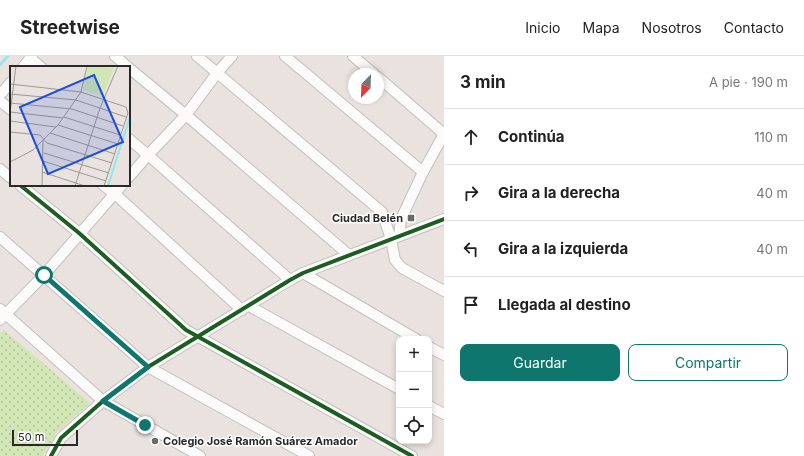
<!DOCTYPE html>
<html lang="es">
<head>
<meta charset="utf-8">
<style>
	:root { --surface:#fff; --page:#f2f2f2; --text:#222; --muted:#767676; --line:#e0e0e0; --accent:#0f766e }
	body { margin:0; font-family:Inter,sans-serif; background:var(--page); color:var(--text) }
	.controls { position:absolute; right:12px; bottom:12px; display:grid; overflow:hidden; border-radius:8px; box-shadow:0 2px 6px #0003 }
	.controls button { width:36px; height:36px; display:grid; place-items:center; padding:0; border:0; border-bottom:1px solid var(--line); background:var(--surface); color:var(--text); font:20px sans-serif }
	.compass { position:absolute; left:348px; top:12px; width:36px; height:36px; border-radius:50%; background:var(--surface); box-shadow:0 2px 6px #0003; rotate:203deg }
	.scale { position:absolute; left:12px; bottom:10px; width:66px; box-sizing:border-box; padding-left:4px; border:2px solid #292929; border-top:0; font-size:11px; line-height:14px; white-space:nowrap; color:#292929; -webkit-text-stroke:3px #fff; paint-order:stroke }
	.stop { position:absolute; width:12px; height:12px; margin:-9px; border:3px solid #0f766e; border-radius:50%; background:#fff }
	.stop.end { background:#0f766e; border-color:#fff; box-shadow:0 1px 4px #0008 }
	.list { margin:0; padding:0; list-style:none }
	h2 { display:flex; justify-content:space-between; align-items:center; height:52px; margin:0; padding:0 16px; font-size:17px }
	h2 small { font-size:13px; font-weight:400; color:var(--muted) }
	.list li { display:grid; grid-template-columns:26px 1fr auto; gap:12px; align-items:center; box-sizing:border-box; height:56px; padding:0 16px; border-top:1px solid var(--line) }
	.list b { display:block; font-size:15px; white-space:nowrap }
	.list em { font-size:13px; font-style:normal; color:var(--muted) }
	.actions { display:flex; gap:8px; padding:12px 16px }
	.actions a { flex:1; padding:9px 0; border:1px solid var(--accent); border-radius:8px; text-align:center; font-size:14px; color:var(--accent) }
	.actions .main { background:var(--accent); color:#fff }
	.icon { flex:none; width:22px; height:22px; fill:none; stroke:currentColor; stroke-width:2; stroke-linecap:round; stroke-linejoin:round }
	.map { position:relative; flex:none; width:444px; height:400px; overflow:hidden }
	header { display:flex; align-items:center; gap:24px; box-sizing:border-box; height:56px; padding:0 20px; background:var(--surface); border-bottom:1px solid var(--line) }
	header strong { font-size:19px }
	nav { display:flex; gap:22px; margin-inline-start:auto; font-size:14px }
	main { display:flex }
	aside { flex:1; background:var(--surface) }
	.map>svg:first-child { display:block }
	.green { fill:url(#green-dots) }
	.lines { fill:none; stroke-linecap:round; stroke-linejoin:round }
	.stream { stroke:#8be9f0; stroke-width:2.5 }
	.minor-casing { stroke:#c2c0c0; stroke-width:12 }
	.minor { stroke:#fcfbfa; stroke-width:10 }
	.cycleway-casing { stroke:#fff; stroke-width:6 }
	.cycleway { stroke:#1b5e20; stroke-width:4 }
	.route { stroke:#0f766e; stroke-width:5 }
	.poi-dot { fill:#6c6a68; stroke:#fff; stroke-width:1.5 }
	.labels { text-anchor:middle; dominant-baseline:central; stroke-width:3; stroke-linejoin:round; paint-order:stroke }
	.poi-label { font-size:11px; font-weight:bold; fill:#292929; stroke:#fff; text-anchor:end }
	.inset-river { fill:none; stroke:#8be9f0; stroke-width:2 }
	.inset-road { fill:none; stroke:#9c9896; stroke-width:1 }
	.view { fill:#1d4ed8; fill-opacity:0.15; stroke:#1d4ed8; stroke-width:2 }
	.inset-edge { fill:none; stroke:#292929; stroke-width:2 }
</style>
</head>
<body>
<header>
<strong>Streetwise</strong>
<nav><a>Inicio</a><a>Mapa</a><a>Nosotros</a><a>Contacto</a></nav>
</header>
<main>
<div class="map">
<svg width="444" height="400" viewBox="0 0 444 400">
	<defs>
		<pattern id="green-dots" width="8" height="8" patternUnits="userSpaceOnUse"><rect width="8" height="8" fill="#d2e5b4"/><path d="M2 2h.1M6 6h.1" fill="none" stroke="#b4c49b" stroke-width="1.8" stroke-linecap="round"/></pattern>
	</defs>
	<rect width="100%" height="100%" fill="#e9e2de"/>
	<path class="green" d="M4,274L90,347L56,377L43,400H0V277Z"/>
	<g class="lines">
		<path class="stream" d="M0,9L8,0"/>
		<defs>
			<g id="minor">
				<path d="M115,0L128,11"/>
				<path d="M197,0L382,156L391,183L395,204L402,212L444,235"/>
				<path d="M285,0L423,116"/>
				<path d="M353,0L374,18"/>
				<path d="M30,2L41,11"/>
				<path d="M23,11L32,0"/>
				<path d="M129,12L186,59L349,199"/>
				<path d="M378,21L444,78"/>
				<path d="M0,39L11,26"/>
				<path d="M0,45L11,54"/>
				<path d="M129,83L148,99L290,224"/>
				<path d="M0,113L11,122"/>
				<path d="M129,121L148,99L186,59L217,17L232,0"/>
				<path d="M20,129L79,177L186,274L412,400"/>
				<path d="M103,129L115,138L242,254"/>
				<path d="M399,180L401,163L423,116L444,78"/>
				<path d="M0,181L148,311L309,400"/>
				<path d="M303,217L416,283"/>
				<path d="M249,250L399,333"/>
				<path d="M0,253L103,345L200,400"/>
				<path d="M0,264L44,219L122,129"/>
				<path d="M429,291L444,299"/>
				<path d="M429,350L444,358"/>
				<path d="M51,400L61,382L103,345L148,311L290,224L303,217L444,163"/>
			</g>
		</defs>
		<use href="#minor" class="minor-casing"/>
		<use href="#minor" class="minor"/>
		<defs>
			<g id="cycleway">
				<path d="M20,129L79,177L186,274L412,400"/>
				<path d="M51,400L61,382L103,345L148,311L290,224L303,217L444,163"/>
			</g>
		</defs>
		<use href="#cycleway" class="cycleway-casing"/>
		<use href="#cycleway" class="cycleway"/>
	</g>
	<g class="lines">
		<path class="route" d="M44,219L148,311L103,345L145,369"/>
	</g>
	<g class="poi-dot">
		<rect x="407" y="158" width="8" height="8" rx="2"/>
		<circle cx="155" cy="385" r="4"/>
	</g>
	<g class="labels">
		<g class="poi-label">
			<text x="403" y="162">Ciudad Belén</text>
			<text x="163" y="385" text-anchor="start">Colegio José Ramón Suárez Amador</text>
		</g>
	</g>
	<g transform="translate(10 10)">
		<rect width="120" height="120" fill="#e9e2de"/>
		<path d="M78,0L104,2L93,30L73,24Z" fill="#d2e5b4"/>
		<path class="inset-river" d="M98,120L120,51"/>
		<path class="inset-road" d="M0,18L71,26L116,41L118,47L94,120M0,28L66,34L116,51M0,37L62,43L113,60M0,46L53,52M0,47L6,0M54,51L110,69M0,55L46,61M48,59L108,78M0,66L30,69L37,77L102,97M40,67L105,88M34,87L99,107M33,95L96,115M0,96L23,84L48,59L71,26L77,0M32,106L75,120M32,120L33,74M65,120L90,42L108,0"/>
		<path class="view" d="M84,9L113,76L38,108L10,41Z"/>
		<rect width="120" height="120" class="inset-edge"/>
	</g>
</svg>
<div class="controls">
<button>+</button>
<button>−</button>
<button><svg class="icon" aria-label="locate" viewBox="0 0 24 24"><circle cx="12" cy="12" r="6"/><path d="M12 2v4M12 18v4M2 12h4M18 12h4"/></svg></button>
</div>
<svg class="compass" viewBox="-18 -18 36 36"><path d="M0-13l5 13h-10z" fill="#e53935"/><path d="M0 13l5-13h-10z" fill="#767676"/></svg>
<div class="scale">50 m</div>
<div class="stop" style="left:44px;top:219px"></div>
<div class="stop end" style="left:145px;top:369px"></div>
</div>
<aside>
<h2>3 min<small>A pie · 190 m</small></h2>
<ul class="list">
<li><svg class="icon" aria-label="ahead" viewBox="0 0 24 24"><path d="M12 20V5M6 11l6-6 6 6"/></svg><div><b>Continúa</b></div><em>110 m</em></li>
<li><svg class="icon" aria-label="right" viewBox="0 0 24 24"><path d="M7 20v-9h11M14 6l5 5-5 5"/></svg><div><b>Gira a la derecha</b></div><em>40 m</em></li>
<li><svg class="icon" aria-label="left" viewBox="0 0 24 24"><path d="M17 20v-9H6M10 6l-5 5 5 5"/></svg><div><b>Gira a la izquierda</b></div><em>40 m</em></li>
<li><svg class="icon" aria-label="arrive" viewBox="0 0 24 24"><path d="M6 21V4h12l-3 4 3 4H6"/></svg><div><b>Llegada al destino</b></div></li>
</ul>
<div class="actions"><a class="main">Guardar</a><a>Compartir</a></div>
</aside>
</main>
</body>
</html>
